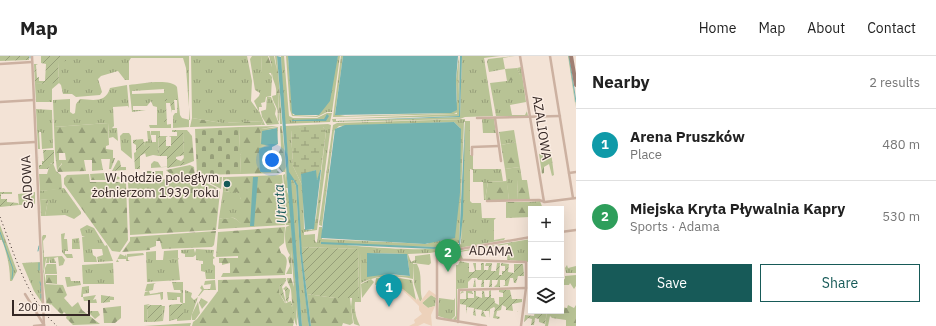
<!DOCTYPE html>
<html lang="en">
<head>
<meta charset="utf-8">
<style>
	:root { --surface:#fff; --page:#f6f6f6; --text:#222; --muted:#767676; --line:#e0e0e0; --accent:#175a58 }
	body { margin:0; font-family:"IBM Plex Sans",sans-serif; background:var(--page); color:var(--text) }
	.controls { position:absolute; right:12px; bottom:12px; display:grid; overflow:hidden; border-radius:0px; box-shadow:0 4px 16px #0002 }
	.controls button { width:36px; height:36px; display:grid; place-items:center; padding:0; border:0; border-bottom:1px solid var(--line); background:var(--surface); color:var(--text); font:20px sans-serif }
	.scale { position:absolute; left:12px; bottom:10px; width:78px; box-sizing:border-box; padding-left:4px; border:2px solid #352825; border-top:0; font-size:11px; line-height:14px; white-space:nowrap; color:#352825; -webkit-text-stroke:3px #fbede3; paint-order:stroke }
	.you { position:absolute; left:272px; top:104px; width:14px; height:14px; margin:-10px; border:3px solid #fff; border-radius:50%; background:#1a73e8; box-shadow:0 0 0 6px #1a73e833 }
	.badge { display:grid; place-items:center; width:26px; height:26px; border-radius:50%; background:var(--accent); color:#fff; font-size:13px; font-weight:700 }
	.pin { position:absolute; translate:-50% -33px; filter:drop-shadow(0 1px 2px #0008) }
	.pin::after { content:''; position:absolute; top:21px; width:14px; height:12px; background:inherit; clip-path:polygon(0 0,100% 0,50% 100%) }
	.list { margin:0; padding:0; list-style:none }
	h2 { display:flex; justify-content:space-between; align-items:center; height:52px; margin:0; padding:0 16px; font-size:17px }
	h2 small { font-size:13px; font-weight:400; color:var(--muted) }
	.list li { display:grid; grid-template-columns:26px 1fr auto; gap:12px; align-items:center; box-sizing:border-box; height:72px; padding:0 16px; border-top:1px solid var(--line) }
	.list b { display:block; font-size:15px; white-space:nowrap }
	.list p { margin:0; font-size:13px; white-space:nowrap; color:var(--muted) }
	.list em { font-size:13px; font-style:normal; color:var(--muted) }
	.actions { display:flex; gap:8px; padding:12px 16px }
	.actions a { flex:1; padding:9px 0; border:1px solid var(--accent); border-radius:0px; text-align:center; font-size:14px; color:var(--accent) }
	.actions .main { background:var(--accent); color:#fff }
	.icon { flex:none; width:22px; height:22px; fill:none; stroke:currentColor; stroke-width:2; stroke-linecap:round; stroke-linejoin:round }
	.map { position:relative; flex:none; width:576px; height:270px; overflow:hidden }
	header { display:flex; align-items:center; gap:24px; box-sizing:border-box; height:56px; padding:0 20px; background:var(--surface); border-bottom:1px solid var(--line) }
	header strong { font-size:19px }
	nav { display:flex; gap:22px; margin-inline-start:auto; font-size:14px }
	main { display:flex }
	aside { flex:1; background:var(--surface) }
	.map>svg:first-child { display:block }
	.grass { fill:url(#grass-tufts); fill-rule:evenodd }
	.forest { fill:url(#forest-firs) }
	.wetland { fill:url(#wetland-marsh) }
	.cemetery { fill:url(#cemetery-stones) }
	.garden { fill:url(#garden-furrows) }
	.plaza { fill:#edd2bb }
	.water { fill:#73b2af }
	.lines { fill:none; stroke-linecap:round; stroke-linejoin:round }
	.stream { stroke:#73b2af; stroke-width:1 }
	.street { stroke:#ccb1a1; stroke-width:2.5 }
	.secondary { stroke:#9f7f73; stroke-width:4 }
	.rail { stroke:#352825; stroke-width:1; stroke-dasharray:1 3; stroke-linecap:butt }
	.poi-dot { fill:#175a58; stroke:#fbede3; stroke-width:1.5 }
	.labels { text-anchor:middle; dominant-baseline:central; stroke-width:3; stroke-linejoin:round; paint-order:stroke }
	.street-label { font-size:13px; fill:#352825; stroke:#fbede3 }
	.poi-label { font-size:13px; fill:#352825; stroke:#fbede3; text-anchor:end }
	.water-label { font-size:14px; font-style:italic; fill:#175a58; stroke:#fbede3 }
</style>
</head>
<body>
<header>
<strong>Map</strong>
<nav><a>Home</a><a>Map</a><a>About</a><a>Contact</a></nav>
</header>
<main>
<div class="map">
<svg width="576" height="270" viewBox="0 0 576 270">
	<defs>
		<pattern id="grass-tufts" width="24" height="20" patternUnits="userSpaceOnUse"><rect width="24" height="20" fill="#b8c395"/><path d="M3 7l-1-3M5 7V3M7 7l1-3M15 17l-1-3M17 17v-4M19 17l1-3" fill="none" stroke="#969e79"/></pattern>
		<pattern id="forest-firs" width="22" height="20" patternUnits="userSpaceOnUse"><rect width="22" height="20" fill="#b8c395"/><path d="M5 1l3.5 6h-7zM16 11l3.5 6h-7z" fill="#969e79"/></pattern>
		<pattern id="wetland-marsh" width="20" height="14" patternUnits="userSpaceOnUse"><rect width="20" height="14" fill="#b8c395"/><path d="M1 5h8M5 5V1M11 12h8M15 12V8" fill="none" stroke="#969e79"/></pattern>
		<pattern id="cemetery-stones" width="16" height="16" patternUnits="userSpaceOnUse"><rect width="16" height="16" fill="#b8c395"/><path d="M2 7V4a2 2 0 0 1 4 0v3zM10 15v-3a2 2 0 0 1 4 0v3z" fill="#969e79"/></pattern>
		<pattern id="garden-furrows" width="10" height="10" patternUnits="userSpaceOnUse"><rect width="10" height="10" fill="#b8c395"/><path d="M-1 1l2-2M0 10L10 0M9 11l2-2" fill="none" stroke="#969e79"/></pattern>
	</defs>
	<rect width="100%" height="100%" fill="#f3e3d6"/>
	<g class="grass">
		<path d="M66,0H189V71L173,72V60L175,57H178L177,43L165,44V69L171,68V72H150L149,69H157V51L153,50L151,45L147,50H133V54H146L132,56L129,29C141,28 170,22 177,31L180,59L182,62L190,64L186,12L183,2H131L129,5V24H125L118,15L101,20L98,23L102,36L100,39L76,41L72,38H63L61,29L59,27L52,33V46H36L35,28L59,26L58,6ZM164,33V37L132,38V35Z"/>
		<path d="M191,0H247L252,25L251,45L259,56L254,45L259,40L260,37L255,34L250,3L252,0H262L261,17L268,16L272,21L271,40L266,41L265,46L261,47L262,51H259V55L265,69H261L263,65L222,67L192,62Z"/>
		<path d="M281,0H284L289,60L293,62H317L327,57H332L330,66L284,68Z"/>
		<path d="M286,0H288L293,59L316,60L319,59L338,0H340L332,56H327L317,61L292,60L290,54Z"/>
		<path d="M341,0H343L335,58L345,60L451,57L457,45L456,24L459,0L458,56L454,58L333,61Z"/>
		<path d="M460,0L459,60L336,63V65L460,61L462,0H500L484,2L493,60L465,61L460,63L333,66L332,63L457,58Z"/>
		<path d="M515,0L503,2L505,13L489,16L487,6L488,3Z"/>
		<path d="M568,0H569L576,51L575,47Z"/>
		<path d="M521,11L526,46L510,49L512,59H525L527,55L526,51L528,60H496L490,27L507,25L520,18L517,12Z"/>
		<path d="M127,29L129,52L128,50L113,51L114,70L112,72H117L118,85L113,81L109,82L108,67L54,71L53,44L70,43V56L73,58L75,57L76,48L80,43C93,44 106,47 110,32Z"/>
		<path d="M267,41H271L276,53L266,54Z"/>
		<path d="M36,53L52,54L53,92L42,93L41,76H39L40,93H38Z"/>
		<path d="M465,63V65H470V99H473V113H501L503,125L488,126L485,144H484L483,126H473V114L470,113V145L472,147H481L482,162H496L494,164V184L505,182L504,184L430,197L408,198L411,206L415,204V200L430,198L431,207L429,209L413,207V223C394,219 378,219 361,227L360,196L361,246H355C354,254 356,262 360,270L354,268L351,251L352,242H359L358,193L302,191L307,238L300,181L298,129L289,118L285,70L328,68L331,69L317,174L304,176V179L315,178V185L317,187L319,171H322V183L427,188L431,186L460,137V72L454,66L339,70L334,75L322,170L319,169L333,69L337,67ZM464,66H465L461,188C446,198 359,191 339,188L436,191L459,187ZM301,71H323L326,75L316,162L312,174L304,173L303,131L293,110L291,75ZM367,197L407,198L410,220L377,218Z"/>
		<path d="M482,63H494L496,77H483Z"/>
		<path d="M278,71V84L277,72L267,74L270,91L259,92L272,100L271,116L259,117V91L269,90L260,89L261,73Z"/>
		<path d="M514,74L516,86L501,89L499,76Z"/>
		<path d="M147,75H150L152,86H156V79H151V75H158L159,100L153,99L146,101L145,96L150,89L145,91L144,86L148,85Z"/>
		<path d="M123,77H129L131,80L132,103L121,94L120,80Z"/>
		<path d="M55,97H59V104H62V107L57,114Z"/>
		<path d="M154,105L158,106L161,111L180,110L151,112V108Z"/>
		<path d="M520,111L522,124H517L518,144H509L505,113Z"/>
		<path d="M290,124H293L296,130L300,197L309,270H302Z"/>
		<path d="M64,132L81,156V158L74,163L65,159L45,160L48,144L40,143V135Z"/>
		<path d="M223,135L237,136C245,144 241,159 241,169C232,155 230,166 219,162Z"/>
		<path d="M35,136V148L19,149L18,138Z"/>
		<path d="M287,137L289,139L299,270L297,260Z"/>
		<path d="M540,145L543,153H531L530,161V146Z"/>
		<path d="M0,169L17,215L12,225H10C10,210 7,198 2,184H0Z"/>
		<path d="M87,169L94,172L105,190L107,189L113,205L98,206L97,201L103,199L102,193H92L93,199L96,201L97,206H84L82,181L85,180H82L80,173Z"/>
		<path d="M65,177L64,183H67L68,195H65V198H72L73,202H67L62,196L61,178Z"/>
		<path d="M43,179H46V181L43,185L44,201L62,200L65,204L63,209L59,210L58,201L54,202L56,207H50L49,201V207H46L47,202L46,203L44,215L46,228H44L42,181Z"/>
		<path d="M79,182L80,193H72V183Z"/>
		<path d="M531,183V203H529V206L507,204L508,188L460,196L463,203L440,202L439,200L441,198Z"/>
		<path d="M194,193L195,197L196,193L214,194L213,200L215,202L213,203V208L215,210V223H206L205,216L201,215V208H203V205L196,204V199L193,201H185V198L181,197V194Z"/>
		<path d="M178,194V202L164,204L179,202L178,204L180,224L147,226L146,196L156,195V204H163L164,195Z"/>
		<path d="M143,197L144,199L128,201V204L130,205H126V203H117L119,206H116L120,198L125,200L126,198V202L127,198Z"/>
		<path d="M460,205L468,207V232L457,233V263L455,265L453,263L456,260V209H458Z"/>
		<path d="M40,206L42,247L34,235L22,207Z"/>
		<path d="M113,207L114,228H83L82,209Z"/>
		<path d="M413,208H417C423,219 419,230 422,243L420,246L414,228Z"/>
		<path d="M567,209L568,212L576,210V217H566L565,212Z"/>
		<path d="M576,219V230L574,233L570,227L569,229H561V221L562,224L565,223V220Z"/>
		<path d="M65,221H70L71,225H80L81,229L67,231Z"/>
		<path d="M395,221L375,229L376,222Z"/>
		<path d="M399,222L412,224L416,244L399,231L377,230Z"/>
		<path d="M371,223L374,226L362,242L361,228Z"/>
		<path d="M215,224L216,234H204L199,240H198L202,234L200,232L202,229L204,233H210L211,228L204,229L205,225Z"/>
		<path d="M172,226H183V247H185V234L192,237L191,241L194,244L198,241L192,258L191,264L177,265V263L169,265V250L183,262V248L180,246V241H177V244H168L167,236L181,237L180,234H174Z"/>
		<path d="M156,227L154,228L153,234L149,235L150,238L163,236V243L161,244L160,238L144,240L145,236L149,235H145L147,228Z"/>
		<path d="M89,230V237L83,238V241L96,239L93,244L96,243L97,247H88V245H84L83,241H81L82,231Z"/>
		<path d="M431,239L436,242L435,250L428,252L422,247Z"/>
		<path d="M201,242L208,246L202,253L199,247Z"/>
		<path d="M439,242L454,244L455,242V260L451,264L438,260Z"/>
		<path d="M198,246L200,257L195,264H192V258Z"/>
		<path d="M150,248L147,250L148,265H163L162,250H165L163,265L144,266V249Z"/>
		<path d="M87,255H98L100,259L95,263Z"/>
	</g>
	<g class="forest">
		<path d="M262,0H268L272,11V21L271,17H261Z"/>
		<path d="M269,0H274L277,15L275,0H277L282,68H280L278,31L279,66C276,61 279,58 277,53C276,49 273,46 272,40L276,39C277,32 275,29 273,23C271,15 273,10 269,0Z"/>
		<path d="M517,12L520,18L518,23L507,25L505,13Z"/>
		<path d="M276,53L275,58L279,68L267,69L262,61L261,55L268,53Z"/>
		<path d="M192,62L222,67L263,65L261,69L190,71Z"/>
		<path d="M108,67L109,89L106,90V93L113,94V102H115L111,113H109L110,103H101L103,114L92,115V104H84L86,115L58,116L57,114L62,108V104H66L65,97H55L54,71Z"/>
		<path d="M278,70L261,73L260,89L270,90L259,91V116H271L272,100L277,114L280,117L241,118L240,99L242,95L240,94L239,71Z"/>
		<path d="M280,70H282L288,132H286L288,139L299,270L296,249L297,270C293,265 292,243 291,234C290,229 287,227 287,222H291L294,231L291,193L292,218H286L290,210L288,202L290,199C285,193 284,179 286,171L290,169H286C282,158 291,143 282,135L284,129L283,119L285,118L286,126L285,108V116H282L277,110H280L278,103L275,104L281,92L280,70L282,81Z"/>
		<path d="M183,74H187L192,80L194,105L184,109Z"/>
		<path d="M516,86L520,111L505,113L501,89Z"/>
		<path d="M551,96L554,119L552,120L549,108L544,111V117L542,118L539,98Z"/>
		<path d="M53,107L56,115L61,119L62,133L40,135L39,118H47L50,108Z"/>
		<path d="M190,109L194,111L195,121H174L166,114Z"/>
		<path d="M147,115H163V122L147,123Z"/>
		<path d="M105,117L106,124H91L90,118Z"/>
		<path d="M107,117H111L123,123L107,124Z"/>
		<path d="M89,118L90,126H126L128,184L120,196L112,195L64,128V122L67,119Z"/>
		<path d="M282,119L283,129L281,135C288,141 285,154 283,162L285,169L218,173L219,162C230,166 230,156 241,168V143L237,136L231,137L228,135L226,121Z"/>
		<path d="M222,121L221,133L200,122Z"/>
		<path d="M196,122L217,132L220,136L216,174L130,179L128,125Z"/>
		<path d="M517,124H527L530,144H518Z"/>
		<path d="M507,125L509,144H485L488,126Z"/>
		<path d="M40,143L48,144L45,160H41Z"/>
		<path d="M506,146H530V161L506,162Z"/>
		<path d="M285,171L284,187L279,191L281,197C291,202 285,210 285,219L221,221L223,217H230V207L222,209V207H219V202H238V200L216,201L218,176Z"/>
		<path d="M216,175L214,189L212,191L162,193L160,185H156V190L150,192V194L122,196L130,185V181Z"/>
		<path d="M47,208H56L57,218H45V212Z"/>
		<path d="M46,219H57V228L46,227Z"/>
		<path d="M286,222L285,226L280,229L279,237L285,247L291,248L293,254V270H192L193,266L197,263L218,235V224Z"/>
		<path d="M44,228L63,229L67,239L64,242L72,251L78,246L82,254L100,268L73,269L66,262L67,259L64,256L62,259L51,248L47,252Z"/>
		<path d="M307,238L335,242H350L353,267L350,269L343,267L342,270H311Z"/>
		<path d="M568,249L574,252L576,249V270H566V264L552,262L550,260L548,270H545L547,255H560L561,251L567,252Z"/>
		<path d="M121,250V262L115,267H104L103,252Z"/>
		<path d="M191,267L190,270H144Z"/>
	</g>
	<path class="wetland" d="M301,71H323L326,75L321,114H320L318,123H316V114L301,119L303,131L293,110L291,73Z"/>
	<g class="cemetery">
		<path d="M239,71L240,93L243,95L240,99L241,118L197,119L195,73Z"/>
		<path d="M223,121H226L228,135H223Z"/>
	</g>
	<g class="garden">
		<path d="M0,0H29V4L0,5Z"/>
		<path d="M41,0H66V5L58,6L59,27L35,28L34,8H38L36,9L37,22L39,21V25H45L46,8L41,7Z"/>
		<path d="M165,43H177L178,57H175H177V44H174L175,54H172V57L170,47H166L167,69H164Z"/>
		<path d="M172,74H183L184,99L176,101V103L181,105L184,102V109L167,112V100H157L159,99L158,75H160V80H168L166,81V90H171V81L169,80H177V76H172Z"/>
		<path d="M143,83L145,90L150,88L149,95L140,100V113H135L134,97L136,96V89L133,87V84Z"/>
		<path d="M38,93L39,109H42V105H44L43,94H54V108L51,107L48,113H39Z"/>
		<path d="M118,104L120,105L121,111H126V114L112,115Z"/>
		<path d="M0,136H12V138H1V143H7V146L18,147L19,149L0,151Z"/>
		<path d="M301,191L358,193L359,242H335L307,238Z"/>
		<path d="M468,207H469V216H473L475,215L473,207H476V214H481V207H484V214H488L489,210H485L486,207H492L491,215H496L497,207H500L499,219H502V215H505V210H501V207L509,208L508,216L514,217V208H512H523L524,220H518L516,227H514L513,222H510L508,230H503L505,229V224H500V231H494L497,228L498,224H492V231H489L490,224H484V231H481L482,224H478L477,222H475L476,231H473L475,222H472L468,226V232Z"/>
		<path d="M286,222C287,226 283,228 282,231L286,247L291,245L294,254V270C292,263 294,255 291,248L287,249L279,237L280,229L285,226Z"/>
		<path d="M286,230L290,234L288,246L286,245L285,234L283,233Z"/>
		<path d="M491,234V242H494L495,247L499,249V241H503V237L499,236V234H510L512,243H522V246L512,248L513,255L520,256L506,254V251L502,249L501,254L497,255L496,260L500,261L499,263L493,262L495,252L494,251L490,253L489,262V255H483L486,261L481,260L482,254L475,253L476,260L473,259L474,252L467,251L466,258V249L460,248V238L462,235L464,236L460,238V243H466V235H472L473,238L468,237V242H474V235H476V240L482,242V235H484L485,241H489V235Z"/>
		<path d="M101,239L114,241V244H110V246L101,247Z"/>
		<path d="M177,248H183V262L171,263L169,249Z"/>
		<path d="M151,249H162L163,265L148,266L147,250Z"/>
		<path d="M535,255H547L545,268L539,266V263L535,262L534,269H531L532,263L528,262L524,266L525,259L534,260Z"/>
	</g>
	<path class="plaza" d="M395,230L403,233L416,244L418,242L420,246L429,234L436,239V242L431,239L422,247L428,252L435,250L431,259L432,270L424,267L418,270H409L415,267L414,264L422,258L419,254V250L410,241L403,235L394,232Z"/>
	<g class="water">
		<path d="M277,0L281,1L289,116L298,129L302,198L311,270H309L308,265L300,197L296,130L293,124H291L302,270H299Z"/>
		<path d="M288,0H338L330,45L319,59H295L292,57Z"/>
		<path d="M343,0H458L456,24L457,54L451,57L335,59Z"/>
		<path d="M460,0H462L460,61L335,65L459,60Z"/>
		<path d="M327,58L329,60L326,65H292V64L324,63Z"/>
		<path d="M465,65L463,159L460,189L434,193L321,188V186L436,191L459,188Z"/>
		<path d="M454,66L461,73L460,137L455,182L425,188L321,182L335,73L345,69Z"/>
		<path d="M277,72L278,88L272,91L271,116H260L259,92L270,90L261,88L262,75Z"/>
		<path d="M316,114L317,124L320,114H321L314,173L305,174L301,118Z"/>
		<path d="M253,121H258L254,170H250Z"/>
		<path d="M367,197L407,198L410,220L389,218L367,221Z"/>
	</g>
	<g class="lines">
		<g class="stream">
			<path d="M30,0V2"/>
			<path d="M569,0L576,46"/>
			<path d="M0,176L13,213L12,223"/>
			<path d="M38,195L39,190"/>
			<path d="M39,207V214"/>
			<path d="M40,226L41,230"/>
			<path d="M41,231V235"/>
			<path d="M41,238V242"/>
		</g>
		<g class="street">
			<path d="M32,0L44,270"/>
			<path d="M520,0L544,146"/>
			<path d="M550,0L573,142"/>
			<path d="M0,8L32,6"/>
			<path d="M0,46L34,44"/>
			<path d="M477,62L560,60"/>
			<path d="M495,62L501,105"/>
			<path d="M0,88L35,86"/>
			<path d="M472,99V91L499,90"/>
			<path d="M569,117L576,116"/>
			<path d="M487,145L539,144L545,146L576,142"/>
			<path d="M561,176L576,174"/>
			<path d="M438,203L526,206V232L521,270"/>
			<path d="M25,238L44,269"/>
			<path d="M458,266L459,234L526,232"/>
			<path d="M34,270L44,269"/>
			<path d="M486,270L437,262V197L531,181"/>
		</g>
		<path class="secondary" d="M571,0L576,29"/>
		<path class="rail" d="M0,161C15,199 26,242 57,270"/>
	</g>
	<circle class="poi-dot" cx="227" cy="128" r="4"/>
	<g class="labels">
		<g class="street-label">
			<text transform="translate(542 72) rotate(81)">AZALIOWA</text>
			<text transform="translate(27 126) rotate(-93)">SADOWA</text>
			<text transform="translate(491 195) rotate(2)">ADAMA</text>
		</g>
		<g class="poi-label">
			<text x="219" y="121">W hołdzie poległym<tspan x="219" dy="15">żołnierzom 1939 roku</tspan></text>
		</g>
		<g class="water-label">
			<text transform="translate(280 148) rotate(-95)">Utrata</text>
		</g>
	</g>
</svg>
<div class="controls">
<button>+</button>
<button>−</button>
<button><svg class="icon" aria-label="layers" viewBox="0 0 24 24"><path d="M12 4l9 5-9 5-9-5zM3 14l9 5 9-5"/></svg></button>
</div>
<div class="scale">200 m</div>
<div class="you"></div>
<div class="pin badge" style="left:389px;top:251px;background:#0f9aa8">1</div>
<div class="pin badge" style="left:448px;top:216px;background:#2e9e5b">2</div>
</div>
<aside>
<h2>Nearby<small>2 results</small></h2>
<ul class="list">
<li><span class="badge" style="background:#0f9aa8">1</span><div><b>Arena Pruszków</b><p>Place</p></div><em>480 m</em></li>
<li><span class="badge" style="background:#2e9e5b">2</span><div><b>Miejska Kryta Pływalnia Kapry</b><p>Sports · Adama</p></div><em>530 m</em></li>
</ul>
<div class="actions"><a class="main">Save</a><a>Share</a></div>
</aside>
</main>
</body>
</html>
